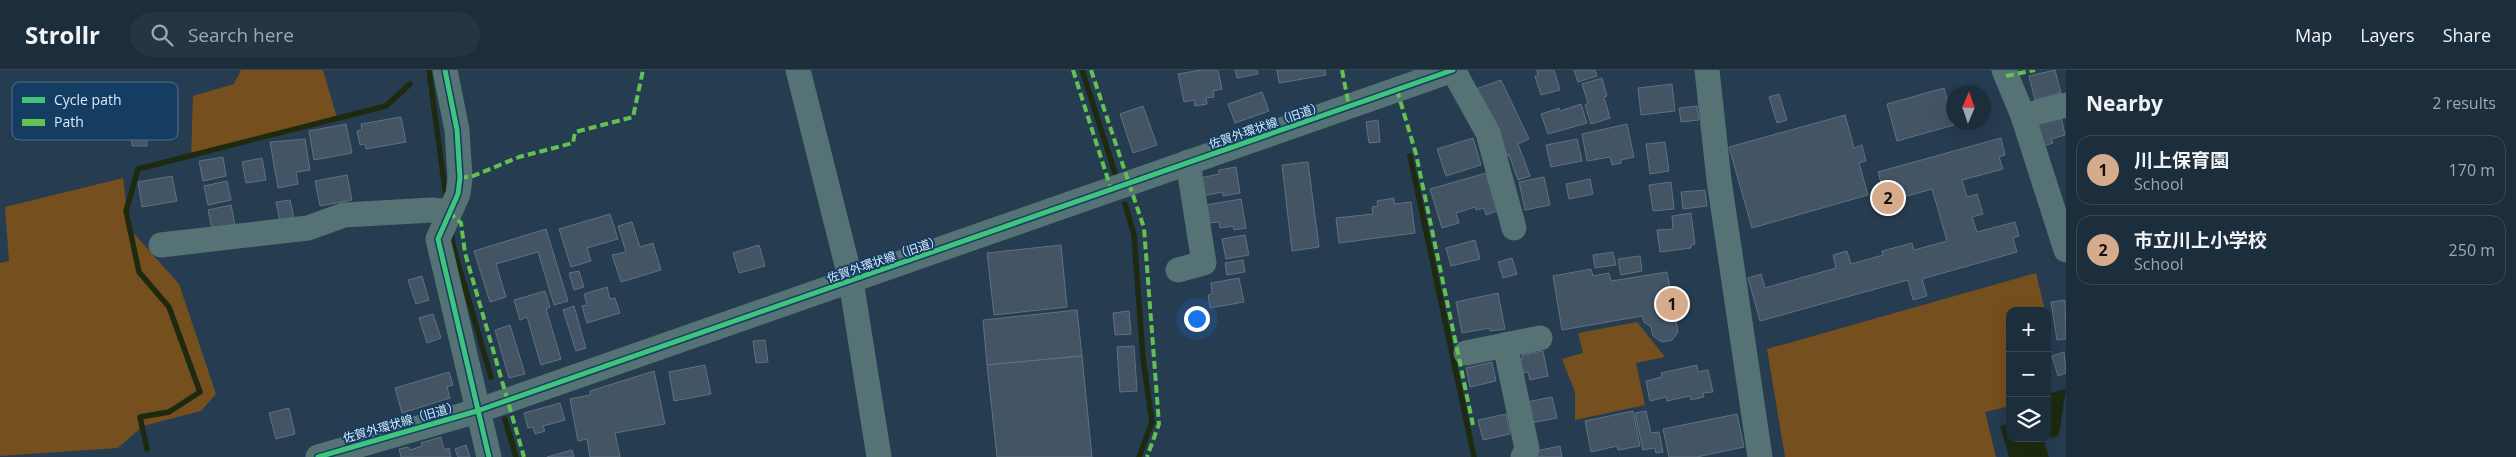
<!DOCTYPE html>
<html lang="en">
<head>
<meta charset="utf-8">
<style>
	:root { --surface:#1c2d3c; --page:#253543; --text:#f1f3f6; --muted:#a0a8af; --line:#3a4956; --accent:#d6ab8b }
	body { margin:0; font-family:"Open Sans","Noto Sans JP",sans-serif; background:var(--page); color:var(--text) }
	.controls { position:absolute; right:15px; bottom:15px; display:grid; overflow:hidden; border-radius:10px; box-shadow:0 5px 20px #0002 }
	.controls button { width:45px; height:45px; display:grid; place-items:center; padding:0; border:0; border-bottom:1px solid var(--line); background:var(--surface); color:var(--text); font:25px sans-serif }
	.compass { position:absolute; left:1946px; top:15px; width:45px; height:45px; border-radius:50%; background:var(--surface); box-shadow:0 5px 20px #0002; rotate:2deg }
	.you { position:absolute; left:1196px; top:248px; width:18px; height:18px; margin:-12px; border:4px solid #fff; border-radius:50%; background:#1a73e8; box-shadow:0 0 0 8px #1a73e833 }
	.badge { display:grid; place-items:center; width:32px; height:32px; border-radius:50%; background:var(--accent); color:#111; font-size:16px; font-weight:700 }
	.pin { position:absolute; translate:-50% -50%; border:2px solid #fff; box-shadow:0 1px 5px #0006 }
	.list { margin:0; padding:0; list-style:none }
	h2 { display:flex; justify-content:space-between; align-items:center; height:65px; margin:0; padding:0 20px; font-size:21px }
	h2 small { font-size:16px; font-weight:400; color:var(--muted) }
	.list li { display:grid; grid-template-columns:32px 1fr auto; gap:15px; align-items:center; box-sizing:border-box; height:70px; margin:0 10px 10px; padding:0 10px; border:1px solid var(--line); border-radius:15px }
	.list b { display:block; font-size:19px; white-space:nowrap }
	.list p { margin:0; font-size:16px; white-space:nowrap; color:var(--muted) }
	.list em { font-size:16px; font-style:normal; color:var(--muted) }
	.icon { flex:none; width:28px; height:28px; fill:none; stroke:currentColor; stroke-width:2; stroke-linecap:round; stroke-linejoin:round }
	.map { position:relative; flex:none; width:2066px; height:387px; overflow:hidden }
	header { display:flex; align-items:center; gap:30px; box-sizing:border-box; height:70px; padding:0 25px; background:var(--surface); border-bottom:1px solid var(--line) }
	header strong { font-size:24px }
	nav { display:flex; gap:28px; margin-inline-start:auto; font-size:18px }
	.search { width:350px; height:45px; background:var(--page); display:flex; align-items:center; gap:12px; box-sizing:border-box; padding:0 18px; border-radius:28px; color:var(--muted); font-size:19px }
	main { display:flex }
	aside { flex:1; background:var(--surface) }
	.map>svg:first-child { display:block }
	.green { fill:#754f1d }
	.water { fill:#1d2a10 }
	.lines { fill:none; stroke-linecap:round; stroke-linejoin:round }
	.stream { stroke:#1d2a10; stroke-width:5.5 }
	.building { fill:#435465; stroke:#5f7182 }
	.minor { stroke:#557374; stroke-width:25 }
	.quiet { stroke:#63c152; stroke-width:4; stroke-dasharray:8 4; stroke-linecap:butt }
	.cycleway-casing { stroke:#153d61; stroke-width:8 }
	.cycleway { stroke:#40c37c; stroke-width:5 }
	.labels { text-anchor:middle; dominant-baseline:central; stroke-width:4; stroke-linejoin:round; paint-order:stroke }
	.street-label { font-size:12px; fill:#d8e9fb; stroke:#153d61 }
	.key { fill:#153d61; stroke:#50718f; stroke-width:1 }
	.key-label { font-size:14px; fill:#d8e9fb }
</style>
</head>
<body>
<header>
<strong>Strollr</strong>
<div class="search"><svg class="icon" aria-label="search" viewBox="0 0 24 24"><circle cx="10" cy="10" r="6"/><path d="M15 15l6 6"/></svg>Search here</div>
<nav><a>Map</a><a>Layers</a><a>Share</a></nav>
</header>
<main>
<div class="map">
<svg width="2066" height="387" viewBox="0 0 2066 387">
	<rect width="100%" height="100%" fill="#263c50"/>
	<g class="green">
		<path d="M241,0H323L338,51L191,88L193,26L234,14Z"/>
		<path d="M123,108L129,158L179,214L216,324L201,341L143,356L118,378L0,386V193L9,191L5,137Z"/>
		<path d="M2036,203L2045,241H2010V336L1985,342L1996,387H1785L1767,279Z"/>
		<path d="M1637,252L1665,287L1636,293L1645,335L1575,350V322L1562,289L1583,283L1578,263Z"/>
	</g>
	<g class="water">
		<path d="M2066,319L2059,365L2051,368L2047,356V324Z"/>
		<path d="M2010,353V368H2043L2049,387H2009L2000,356Z"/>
	</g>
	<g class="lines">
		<g class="stream">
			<path d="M429,0L446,127"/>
			<path d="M1082,0L1115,103"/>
			<path d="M1410,86L1474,387"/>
			<path d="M1125,134L1134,165L1143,288L1152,352L1139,387"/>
			<path d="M451,161L453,176L491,307"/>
			<path d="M505,349L516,387"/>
			<path d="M147,379L140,347L169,342L200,322L169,237L139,202L126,141L138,99L386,36L410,14"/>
		</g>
	</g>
	<g class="building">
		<path d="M1201,0H1218L1222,19L1213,21L1214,27L1206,28L1207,34L1195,36L1194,30L1184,32L1178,4Z"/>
		<path d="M1235,0H1257L1258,4L1237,8Z"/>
		<path d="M1277,0H1325L1326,5L1279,13Z"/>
		<path d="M1537,0H1554L1560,20L1541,25L1535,6L1538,5Z"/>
		<path d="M1574,0H1595L1597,6L1578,12Z"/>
		<path d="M2055,0L2061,23L2035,30L2029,6Z"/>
		<path d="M1602,8L1607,26L1604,27L1610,48L1591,54L1585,35L1588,33L1582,14Z"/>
		<path d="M1501,10L1529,69L1518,74L1530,106L1518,110L1509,85L1505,86L1473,20Z"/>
		<path d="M1672,14L1675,41L1641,45L1638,18Z"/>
		<path d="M1944,18L1954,55L1897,71L1887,34Z"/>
		<path d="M1262,22L1269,41L1235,53L1228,34Z"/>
		<path d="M1779,24L1787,50L1777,53L1769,27Z"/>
		<path d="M1581,34L1587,53L1548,64L1541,44L1559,38L1560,41Z"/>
		<path d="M1143,36L1157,75L1133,83L1120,44Z"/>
		<path d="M1697,36L1699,50L1681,52L1679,38Z"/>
		<path d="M1845,45L1854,78L1862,75L1866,91L1859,93L1868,125L1752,158L1729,77Z"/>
		<path d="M401,47L406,72L366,79L365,74L360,75L357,61L362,60L361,54Z"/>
		<path d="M2061,47L2065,65L2051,69L2053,73L2040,77L2034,54Z"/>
		<path d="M1378,50L1380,72L1369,73L1366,52Z"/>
		<path d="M146,52L147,76H132L131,53Z"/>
		<path d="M346,54L352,83L314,90L309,61Z"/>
		<path d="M1627,54L1634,87L1621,90V93L1612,95L1610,87L1587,91L1582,64Z"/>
		<path d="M1473,68L1481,95L1446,106L1437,79Z"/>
		<path d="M2001,68L2005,85L1999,87L2003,99L1962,110L1967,127L1977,124L1983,144L1972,147L1977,162L2015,152L2019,166L2013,168L2017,182L1922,209L1927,226L1913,230L1908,210L1760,251L1748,208L1761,204L1765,218L1836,198L1833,185L1847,181L1851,194L1883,185L1882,181L1912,173L1914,180L1947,171L1932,119L1893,130L1889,118L1883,120L1878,102Z"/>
		<path d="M305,69L310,100L296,102L298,114L278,118L270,72Z"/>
		<path d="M1577,69L1582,91L1551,97L1546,75Z"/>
		<path d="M1665,72L1669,101L1650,104L1646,74Z"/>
		<path d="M223,87L226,106L203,111L199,91Z"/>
		<path d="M262,88L266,110L246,113L242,92Z"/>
		<path d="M1308,92L1319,177L1292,181L1282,95Z"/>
		<path d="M1236,97L1240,123L1223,126L1222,122L1203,126L1200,108L1219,104V100Z"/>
		<path d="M1486,103L1497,141L1486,145L1484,138L1476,140L1475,137L1456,143L1459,153L1442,158L1430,119Z"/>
		<path d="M347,105L352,130L320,136L315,111Z"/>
		<path d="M172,106L177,131L142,137L138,112Z"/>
		<path d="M1544,107L1550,135L1525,140L1519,112Z"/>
		<path d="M1590,109L1593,124L1569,129L1566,114Z"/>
		<path d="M227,111L231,130L208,135L204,116Z"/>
		<path d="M1671,112L1674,139L1653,141L1649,115Z"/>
		<path d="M1705,120L1707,136L1683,139L1681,122Z"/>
		<path d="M1394,128V134L1411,132L1415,163L1339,173L1336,148L1373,144L1372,137L1378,136L1377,131Z"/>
		<path d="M1241,129L1246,158L1234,160L1233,156L1220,158L1219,152L1209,153L1206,135Z"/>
		<path d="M290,130L294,148L280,151L276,132Z"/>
		<path d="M231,135L235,155L212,159L208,140Z"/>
		<path d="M1691,143L1695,174L1691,175V178L1660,182L1657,160L1673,159L1672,146Z"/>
		<path d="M610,144L618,169L587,178L591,191L571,197L559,159Z"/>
		<path d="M632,152L640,177L653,173L661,200L621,212L612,185L626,182L618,156Z"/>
		<path d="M546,159L568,231L554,235L538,182L496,194L506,227L490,232L474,181Z"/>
		<path d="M1245,165L1249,185L1226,189L1222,169Z"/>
		<path d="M1475,170L1480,189L1451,196L1446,178Z"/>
		<path d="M759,175L765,196L739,203L733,183Z"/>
		<path d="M1061,175L1067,237L994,245L987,183Z"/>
		<path d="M1613,182L1616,195L1595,198L1593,185Z"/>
		<path d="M1640,186L1642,201L1621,205L1618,189Z"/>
		<path d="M1512,188L1517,204L1503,208L1498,192Z"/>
		<path d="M1243,190L1245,202L1227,205L1225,193Z"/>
		<path d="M1591,199L1593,206L1609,203L1611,211L1667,202L1678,262L1672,270L1662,272L1653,266L1651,257L1644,252L1642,246L1562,260L1553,206Z"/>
		<path d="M579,201L584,217L574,220L569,203Z"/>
		<path d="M422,206L429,230L416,234L408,210Z"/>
		<path d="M1239,208L1244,232L1210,238L1208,225L1212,224L1211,213Z"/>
		<path d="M607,217L610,229L615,228L620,243L587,253L582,236L587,235L584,224Z"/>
		<path d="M545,221L550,237L546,239L561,289L541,295L527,247L520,250L514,230Z"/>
		<path d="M1498,223L1505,259L1490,261V258L1462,263L1456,232Z"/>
		<path d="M2065,230L2066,269L2057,270L2051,232Z"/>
		<path d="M574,236L586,278L576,281L563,240Z"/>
		<path d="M1077,240L1082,286L987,295L983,250Z"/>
		<path d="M1129,241L1131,264L1115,265L1113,243Z"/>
		<path d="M433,244L441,268L427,273L419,248Z"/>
		<path d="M510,255L525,304L509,308L495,260Z"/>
		<path d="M765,270L768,292L756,293L753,271Z"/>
		<path d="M1134,276L1137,321L1120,322L1117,277Z"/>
		<path d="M1543,281L1548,306L1530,310L1528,302L1521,303L1518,290L1522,289V285Z"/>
		<path d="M2064,282L2066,303L2058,306L2052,286Z"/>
		<path d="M1082,286L1092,387H997L987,295Z"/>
		<path d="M1492,292L1496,311L1470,317L1466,298Z"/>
		<path d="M705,295L711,324L674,331L669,302Z"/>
		<path d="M1697,295L1698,302L1708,300L1713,322L1703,323L1704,327L1691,330L1690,326L1667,331L1666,327L1650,331L1646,311L1662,307L1661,303Z"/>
		<path d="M654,301L665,354L615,363L620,387H590L587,369L578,371L570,329L590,325V321Z"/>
		<path d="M449,302L453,315L447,317L450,328L402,343L395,318Z"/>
		<path d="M1552,327L1557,348L1531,353L1527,332Z"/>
		<path d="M560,333L565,350L543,356L545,361L535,364L533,357L528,358L524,343Z"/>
		<path d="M289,338L295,364L276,369L269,343Z"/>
		<path d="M1633,341L1640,376L1618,380L1617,376L1591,382L1585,351Z"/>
		<path d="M1646,341L1651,363L1659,362L1663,382L1656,383L1655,378L1643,380L1635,343Z"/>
		<path d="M1506,344L1510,364L1483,370L1478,350Z"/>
		<path d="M1737,344L1744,377L1697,387H1669L1663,359Z"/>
		<path d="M441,367L444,380L449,378L451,387H401L399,379L408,377L410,380L422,376L421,373Z"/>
		<path d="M466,375L470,387H458L455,379Z"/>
		<path d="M1560,376L1562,387H1538L1536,381Z"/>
		<path d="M572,380L574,387H547Z"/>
	</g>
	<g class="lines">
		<g class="minor">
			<path d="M445,0L457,60L460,108L458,124L438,169L489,387"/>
			<path d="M798,0L851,211L879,387"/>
			<path d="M1453,0L1488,63L1514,158"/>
			<path d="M1707,0L1719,110L1760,387"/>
			<path d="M2004,0L2023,46L2066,180"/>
			<path d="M2023,46L2066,35"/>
			<path d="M161,175L308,158L344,145L432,140L449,142"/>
			<path d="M1178,200L1204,193L1188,92"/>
			<path d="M1505,275L1527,379L1523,387"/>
			<path d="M1466,283L1540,268"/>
			<path d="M318,387L477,341L1453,0"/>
		</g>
		<g class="quiet">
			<path d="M1073,0L1111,119"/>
			<path d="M1091,0L1144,158L1159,354L1147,387"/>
			<path d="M1342,0L1349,36"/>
			<path d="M2006,6L2035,0"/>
			<path d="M1397,20L1416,84L1473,355"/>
			<path d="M460,108L473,106L519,87L573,73L575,62L633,47L643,0"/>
			<path d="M449,142L461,153L465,183L524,387"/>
		</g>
		<defs>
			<g id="cycleway">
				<path d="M445,0L457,60L460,108L458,124L438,169L489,387"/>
				<path d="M318,387L477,341L1453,0"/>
			</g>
		</defs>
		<use href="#cycleway" class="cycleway-casing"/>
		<use href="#cycleway" class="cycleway"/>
	</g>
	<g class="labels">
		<g class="street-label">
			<text transform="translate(1266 55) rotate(-19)">佐賀外環状線（旧道）</text>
			<text transform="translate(884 189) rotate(-19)">佐賀外環状線（旧道）</text>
			<text transform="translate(401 352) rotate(-16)">佐賀外環状線（旧道）</text>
		</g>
	</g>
	<rect x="12" y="12" width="166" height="58" rx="8" class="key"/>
	<rect x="22" y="27" width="23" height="6" fill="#40c37c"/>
	<rect x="22" y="49" width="23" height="7" fill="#63c152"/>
	<g class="key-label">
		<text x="54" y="35">Cycle path</text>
		<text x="54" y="57">Path</text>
	</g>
</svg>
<div class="controls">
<button>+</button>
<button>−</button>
<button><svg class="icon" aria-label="layers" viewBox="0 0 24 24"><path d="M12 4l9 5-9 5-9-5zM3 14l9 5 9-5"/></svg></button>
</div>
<svg class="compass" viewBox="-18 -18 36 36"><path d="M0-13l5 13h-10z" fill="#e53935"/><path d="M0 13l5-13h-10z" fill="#a0a8af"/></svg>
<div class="you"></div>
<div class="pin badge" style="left:1672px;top:234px">1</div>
<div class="pin badge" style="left:1888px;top:128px">2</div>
</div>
<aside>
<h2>Nearby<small>2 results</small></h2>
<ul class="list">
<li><span class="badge">1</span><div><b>川上保育園</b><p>School</p></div><em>170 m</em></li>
<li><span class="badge">2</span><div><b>市立川上小学校</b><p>School</p></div><em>250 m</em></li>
</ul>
</aside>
</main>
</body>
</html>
